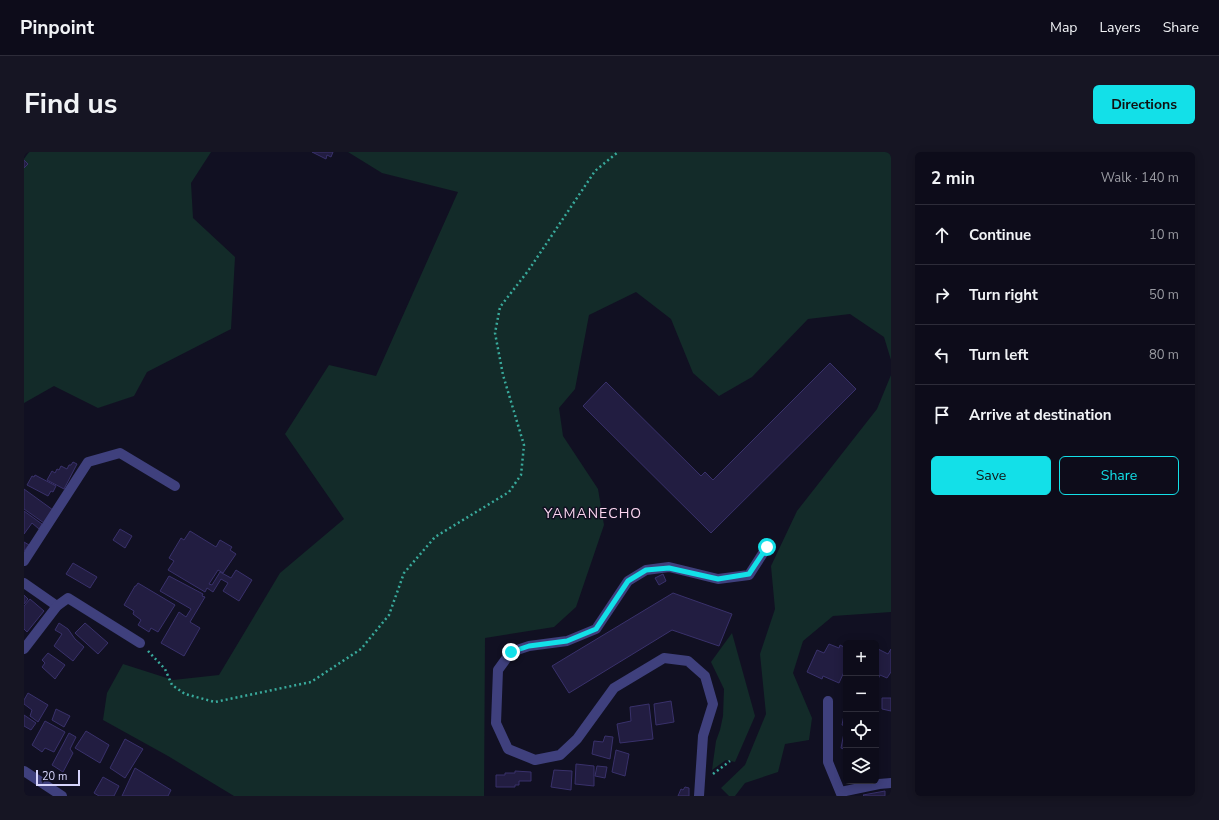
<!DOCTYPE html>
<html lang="en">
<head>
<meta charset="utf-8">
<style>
	:root { --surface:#0d0c1a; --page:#161523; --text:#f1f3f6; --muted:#9a9ba2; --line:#2d2c39; --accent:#13e0e8 }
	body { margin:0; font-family:"Nunito Sans",sans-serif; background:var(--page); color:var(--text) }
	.controls { position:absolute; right:12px; bottom:12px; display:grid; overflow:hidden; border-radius:6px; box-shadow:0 2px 10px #0003 }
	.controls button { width:36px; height:36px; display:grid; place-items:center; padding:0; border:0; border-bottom:1px solid var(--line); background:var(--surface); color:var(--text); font:20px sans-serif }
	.scale { position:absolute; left:12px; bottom:10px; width:44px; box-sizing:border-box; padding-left:4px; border:2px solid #d6d4fb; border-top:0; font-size:11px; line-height:14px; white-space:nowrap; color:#d6d4fb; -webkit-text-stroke:3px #111022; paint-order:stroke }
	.stop { position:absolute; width:12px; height:12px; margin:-9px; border:3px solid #13e0e8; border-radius:50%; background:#fff }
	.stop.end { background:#13e0e8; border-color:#fff; box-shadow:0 1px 4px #0008 }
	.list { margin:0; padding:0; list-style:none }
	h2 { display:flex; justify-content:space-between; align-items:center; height:52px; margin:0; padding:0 16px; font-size:17px }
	h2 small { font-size:13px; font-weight:400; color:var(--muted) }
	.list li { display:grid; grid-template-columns:26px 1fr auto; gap:12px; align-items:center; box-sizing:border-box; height:60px; padding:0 16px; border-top:1px solid var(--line) }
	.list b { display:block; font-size:15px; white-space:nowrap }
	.list em { font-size:13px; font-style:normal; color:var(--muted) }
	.actions { display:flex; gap:8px; padding:12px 16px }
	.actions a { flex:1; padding:9px 0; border:1px solid var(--accent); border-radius:6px; text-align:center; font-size:14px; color:var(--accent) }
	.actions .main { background:var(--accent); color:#111 }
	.icon { flex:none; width:22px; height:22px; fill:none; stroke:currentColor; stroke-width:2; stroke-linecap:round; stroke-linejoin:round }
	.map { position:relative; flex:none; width:867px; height:644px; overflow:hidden; border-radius:6px }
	header { display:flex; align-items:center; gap:24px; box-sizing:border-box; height:56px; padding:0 20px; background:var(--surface); border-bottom:1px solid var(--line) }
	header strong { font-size:19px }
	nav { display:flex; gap:22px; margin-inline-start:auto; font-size:14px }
	.intro { display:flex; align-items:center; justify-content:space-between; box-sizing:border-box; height:96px; padding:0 24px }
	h1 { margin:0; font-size:28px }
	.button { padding:10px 18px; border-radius:6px; background:var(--accent); color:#111; font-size:14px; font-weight:700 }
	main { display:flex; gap:24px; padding:0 24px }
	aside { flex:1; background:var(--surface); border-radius:6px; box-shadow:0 2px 10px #0003 }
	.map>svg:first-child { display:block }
	.green { fill:#132b29 }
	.building { fill:#221d41; stroke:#39316b }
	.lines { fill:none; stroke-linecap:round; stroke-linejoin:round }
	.path { stroke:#39aa9c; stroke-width:2.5; stroke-dasharray:2 3; stroke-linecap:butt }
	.street { stroke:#3f407d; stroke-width:10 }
	.route { stroke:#13e0e8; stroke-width:5 }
	.labels { text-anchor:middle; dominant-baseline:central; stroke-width:3; stroke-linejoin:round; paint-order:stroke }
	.neighbourhood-label { font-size:14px; letter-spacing:1px; fill:#fcd6f0; stroke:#111022 }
</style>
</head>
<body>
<header>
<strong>Pinpoint</strong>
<nav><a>Map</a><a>Layers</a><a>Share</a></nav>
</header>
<div class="intro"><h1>Find us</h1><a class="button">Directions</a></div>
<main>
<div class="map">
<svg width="867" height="644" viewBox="0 0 867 644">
	<rect width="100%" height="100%" fill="#111022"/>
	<g class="green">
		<path d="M5,0H187L167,31L169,66L211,105L207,177L123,220L110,244L74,256L30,234L0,251V7Z"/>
		<path d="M324,0H867V208L860,185L826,162L784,167L728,225L695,244L669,221L647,167L612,140L565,163L551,237L535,256L539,284L574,337L580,373L552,455L530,475L461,486L460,644H210L144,604L79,568L83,541L99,512L149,528L195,523L256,421L320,367L261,282L305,213L352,224L434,40L358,21Z"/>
		<path d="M867,223V460L809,464L779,489L769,521L788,566L785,588L761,592L754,620L721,631L711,644H705L697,636L721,613L742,562L736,502L751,457L747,414L773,359L853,257Z"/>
		<path d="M708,481L731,564L711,610L702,608L688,618L692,589L696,578L699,564L700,537L687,510Z"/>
	</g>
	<g class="building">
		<path d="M288,0H309L307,5L303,3L302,7Z"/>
		<path d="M0,8L4,12L0,16Z"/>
		<path d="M806,211L832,237L687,381L559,254L582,230L677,324L681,320L689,328Z"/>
		<path d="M49,310L53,312L40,337L23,328L28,319L31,321L33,317L35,318L37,314L43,317L45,313H47Z"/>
		<path d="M11,323L32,334L29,340L27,339L24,344L3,333L8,324L10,325Z"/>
		<path d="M0,337L29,358L20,371L0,357Z"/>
		<path d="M0,359L18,372L15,377L8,371L0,382Z"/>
		<path d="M96,377L108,384L101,396L89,388Z"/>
		<path d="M166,379L192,395L196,388L208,395L206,398L212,402L199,421L194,418L185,432L188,433L196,420L207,426L212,418L228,428L215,449L199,439L204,431L197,427L189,440L183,436L181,440L144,418L150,409L145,406L157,386L160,388Z"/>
		<path d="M0,390L5,393L0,399Z"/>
		<path d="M49,411L73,425L66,436L42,422Z"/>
		<path d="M639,422L642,429L635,433L631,426Z"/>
		<path d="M145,424L179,442L178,444L181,445L166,470L176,476L160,504L137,491L155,460L162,465L167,457L136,439Z"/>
		<path d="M114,431L151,453L134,480L127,476L125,480L114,473L117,468L109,462L110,459L100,453L111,434H112Z"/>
		<path d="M649,441L708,462L695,494L648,478L545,541L528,514Z"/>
		<path d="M0,443L4,447L0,452Z"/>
		<path d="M6,447L20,459L3,480L0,477V454Z"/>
		<path d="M35,471L44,477L51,487L60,495L49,509L30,494L38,482L31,478Z"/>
		<path d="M61,471L84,491L74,502L51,481Z"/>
		<path d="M805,492L815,496L816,493L822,496V521L820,520L815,531L799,524L798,527L783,520L793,498L800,501Z"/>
		<path d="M852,496L864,502L867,497V520L863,526L856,523L854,527L852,526Z"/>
		<path d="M24,501L41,513L31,527L18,515L21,511L18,508Z"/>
		<path d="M4,541L24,553L14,570L6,564L8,558L0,552V548Z"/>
		<path d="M858,546H867V559L858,557Z"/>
		<path d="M647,549L650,570L632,573L630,552Z"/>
		<path d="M625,552L629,587L596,591L593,572L607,569L606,555Z"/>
		<path d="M822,553V574L818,573Z"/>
		<path d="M32,557L46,564L40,575L28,568Z"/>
		<path d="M0,563L12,571L7,578L0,574Z"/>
		<path d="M21,569L41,580L30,600L21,596L18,600L8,593Z"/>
		<path d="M62,579L85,593L76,611L51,596Z"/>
		<path d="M45,581L52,585L46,597L49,601L39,620L28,613Z"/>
		<path d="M820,581L822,582V598L817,596Z"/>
		<path d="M581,584L589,585L586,607L568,602L570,589L579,590Z"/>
		<path d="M101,587L119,597L101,626L86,616Z"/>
		<path d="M592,598L605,602L601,624L588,620Z"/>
		<path d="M552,612L570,614V634L551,632Z"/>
		<path d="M573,614L583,615L581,626L571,624Z"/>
		<path d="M111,616L147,638L144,644H98Z"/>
		<path d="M530,618L548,619L547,638L527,635Z"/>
		<path d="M491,619L507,620V629H495V633H491V635H472V623H481V621H491Z"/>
		<path d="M79,625L95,634L90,644H75L70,641Z"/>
		<path d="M661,635L665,636V644H654L657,637L659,638Z"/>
		<path d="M861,639V644H840L839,643Z"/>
	</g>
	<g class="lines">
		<g class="path">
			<path d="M124,499L141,517L148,533L161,542L191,550L287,530L337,497L365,463L380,421L411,385L485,340L497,323L500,293L479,223L471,181L476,155L504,119L571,19L594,0"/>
			<path d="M689,622L706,609"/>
		</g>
		<g class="street">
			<path d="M0,409L64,310L96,301L151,334"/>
			<path d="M0,431L33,454"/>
			<path d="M0,497L33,454L44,446L116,491"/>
			<path d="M804,549V610L818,644"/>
			<path d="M0,619L38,644"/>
			<path d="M817,640L855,632L867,631"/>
			<path d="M675,644L679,584L689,552L681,524L664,509L640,506L590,536L553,587L536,603L511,608L484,597L472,571L474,518L487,500L505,494L543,489L572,477L604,429L622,418L645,415L694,427L725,423L743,395"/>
		</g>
	</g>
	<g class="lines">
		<path class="route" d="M487,500L505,494L543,489L572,477L604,429L622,418L645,416L694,427L725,422L743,395"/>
	</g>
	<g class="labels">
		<g class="neighbourhood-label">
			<text x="569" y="361">YAMANECHO</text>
		</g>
	</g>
</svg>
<div class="controls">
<button>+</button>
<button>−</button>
<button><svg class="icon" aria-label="locate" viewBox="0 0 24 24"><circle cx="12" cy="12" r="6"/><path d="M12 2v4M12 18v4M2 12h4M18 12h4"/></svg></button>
<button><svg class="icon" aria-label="layers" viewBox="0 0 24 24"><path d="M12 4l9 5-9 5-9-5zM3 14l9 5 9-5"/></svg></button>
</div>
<div class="scale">20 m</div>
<div class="stop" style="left:743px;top:395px"></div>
<div class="stop end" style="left:487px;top:500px"></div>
</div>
<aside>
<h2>2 min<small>Walk · 140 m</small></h2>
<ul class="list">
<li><svg class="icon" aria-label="ahead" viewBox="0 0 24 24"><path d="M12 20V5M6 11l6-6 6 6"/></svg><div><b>Continue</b></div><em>10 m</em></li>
<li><svg class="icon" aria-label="right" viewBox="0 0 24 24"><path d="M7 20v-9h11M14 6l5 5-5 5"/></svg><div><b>Turn right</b></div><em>50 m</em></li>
<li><svg class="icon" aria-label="left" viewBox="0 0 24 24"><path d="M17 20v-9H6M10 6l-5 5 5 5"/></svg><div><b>Turn left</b></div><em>80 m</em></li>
<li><svg class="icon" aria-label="arrive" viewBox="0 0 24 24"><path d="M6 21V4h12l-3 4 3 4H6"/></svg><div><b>Arrive at destination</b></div></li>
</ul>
<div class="actions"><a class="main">Save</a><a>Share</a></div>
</aside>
</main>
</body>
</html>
